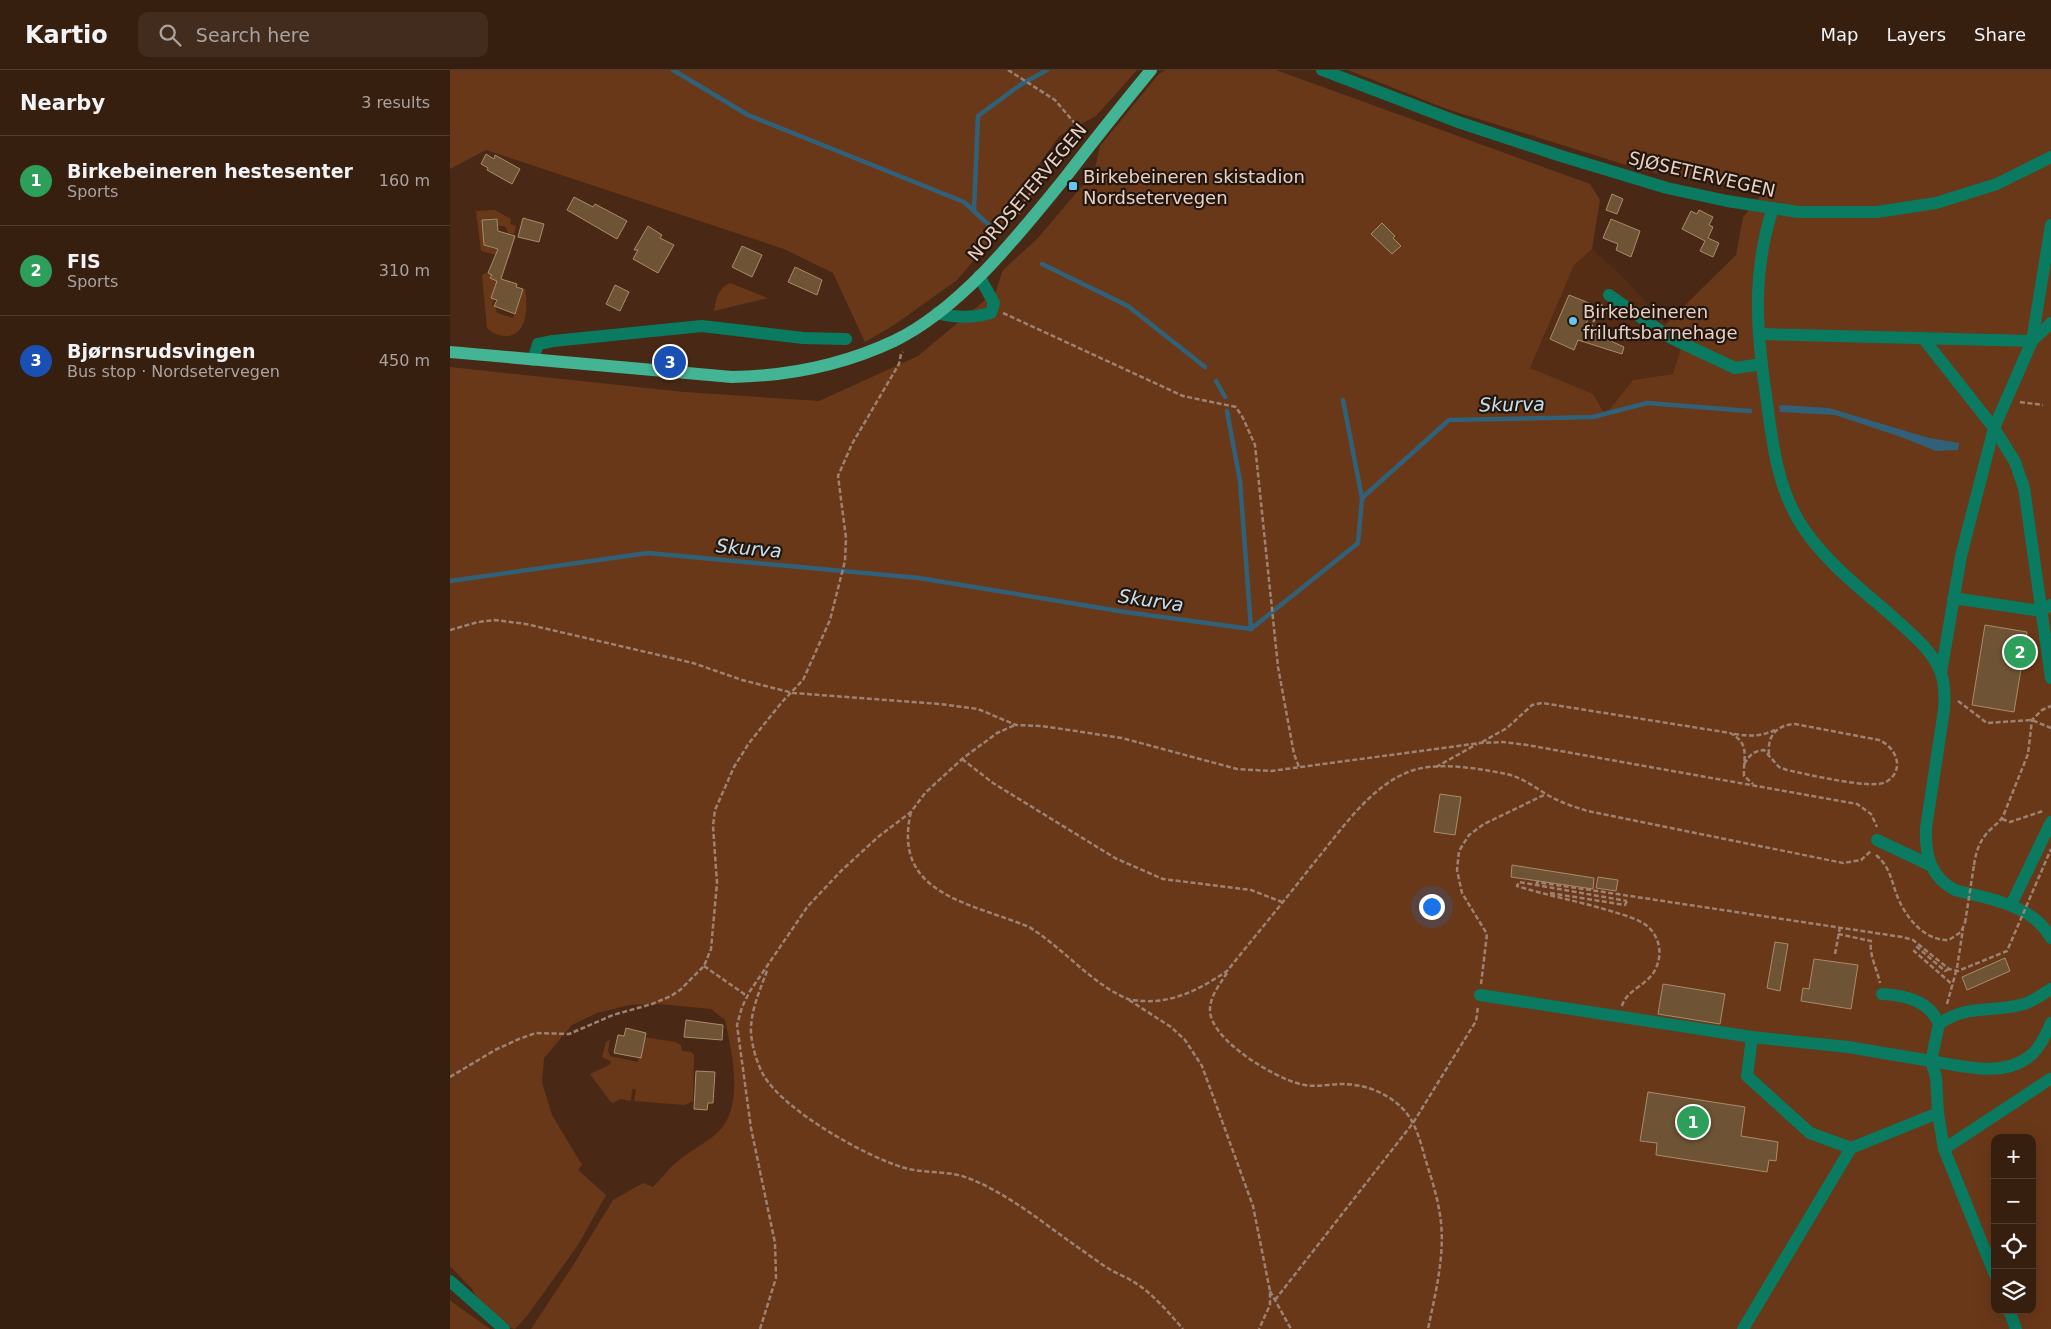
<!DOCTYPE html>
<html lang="en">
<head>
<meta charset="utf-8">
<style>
	:root { --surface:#371f10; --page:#422c1e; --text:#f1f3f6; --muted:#aaa29f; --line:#513d30; --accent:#db2777 }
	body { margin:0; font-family:"DejaVu Sans",sans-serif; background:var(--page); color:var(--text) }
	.controls { position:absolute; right:15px; bottom:15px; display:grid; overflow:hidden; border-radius:10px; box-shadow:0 5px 20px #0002 }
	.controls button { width:45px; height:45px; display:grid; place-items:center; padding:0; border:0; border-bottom:1px solid var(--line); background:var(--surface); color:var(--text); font:25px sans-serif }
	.you { position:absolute; left:981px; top:836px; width:18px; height:18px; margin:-12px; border:4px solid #fff; border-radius:50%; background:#1a73e8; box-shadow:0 0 0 8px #1a73e833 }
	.badge { display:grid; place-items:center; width:32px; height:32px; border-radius:50%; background:var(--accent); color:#fff; font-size:16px; font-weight:700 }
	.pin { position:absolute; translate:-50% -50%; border:2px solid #fff; box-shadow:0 1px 5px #0006 }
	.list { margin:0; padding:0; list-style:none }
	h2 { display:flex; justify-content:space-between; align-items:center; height:65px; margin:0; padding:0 20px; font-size:21px }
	h2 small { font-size:16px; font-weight:400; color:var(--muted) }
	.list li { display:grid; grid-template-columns:32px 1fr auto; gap:15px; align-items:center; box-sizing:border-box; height:90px; padding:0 20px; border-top:1px solid var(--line) }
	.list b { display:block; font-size:19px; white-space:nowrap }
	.list p { margin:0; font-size:16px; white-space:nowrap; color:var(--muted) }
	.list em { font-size:16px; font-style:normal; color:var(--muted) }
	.icon { flex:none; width:28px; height:28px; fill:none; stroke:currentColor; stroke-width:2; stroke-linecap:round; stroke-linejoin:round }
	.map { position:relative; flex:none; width:1601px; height:1259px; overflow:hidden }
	header { display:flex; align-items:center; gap:30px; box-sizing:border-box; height:70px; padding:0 25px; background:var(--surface); border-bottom:1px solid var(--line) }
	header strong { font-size:24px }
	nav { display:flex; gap:28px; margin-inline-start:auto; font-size:18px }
	.search { width:350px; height:45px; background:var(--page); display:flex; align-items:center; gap:12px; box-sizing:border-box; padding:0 18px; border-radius:10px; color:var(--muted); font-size:19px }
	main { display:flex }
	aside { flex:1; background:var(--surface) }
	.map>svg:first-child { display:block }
	.built { fill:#542d14 }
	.green { fill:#693818; fill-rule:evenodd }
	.water { fill:#316178 }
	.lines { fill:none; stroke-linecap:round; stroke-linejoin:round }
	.stream { stroke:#316178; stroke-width:4.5 }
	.building { fill:#6e5434; stroke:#a88c6b }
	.path { stroke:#9d8273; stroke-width:2.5; stroke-dasharray:5 2.5; stroke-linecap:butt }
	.minor { stroke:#0a7a61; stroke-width:12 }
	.major { stroke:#43b494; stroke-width:12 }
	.path-bridge { stroke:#9d8273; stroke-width:2.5; stroke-dasharray:5 2.5; stroke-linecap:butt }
	.poi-dot { fill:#68c4f0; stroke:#25160d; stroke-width:2 }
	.labels { text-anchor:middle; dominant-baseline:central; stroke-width:4.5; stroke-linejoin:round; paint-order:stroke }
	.street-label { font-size:18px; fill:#e7d1c6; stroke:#25160d }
	.poi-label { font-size:18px; fill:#e7d1c6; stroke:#25160d; text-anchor:start }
	.water-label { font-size:19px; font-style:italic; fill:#c3e0f0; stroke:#25160d }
</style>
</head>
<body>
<header>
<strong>Kartio</strong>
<div class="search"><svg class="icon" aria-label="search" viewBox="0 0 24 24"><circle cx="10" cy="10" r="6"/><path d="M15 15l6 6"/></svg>Search here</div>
<nav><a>Map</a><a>Layers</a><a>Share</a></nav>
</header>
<main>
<aside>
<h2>Nearby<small>3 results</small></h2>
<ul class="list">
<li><span class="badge" style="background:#2e9e5b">1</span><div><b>Birkebeineren hestesenter</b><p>Sports</p></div><em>160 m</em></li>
<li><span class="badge" style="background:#2e9e5b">2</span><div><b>FIS</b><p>Sports</p></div><em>310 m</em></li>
<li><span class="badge" style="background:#1a4fb4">3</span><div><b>Bjørnsrudsvingen</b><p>Bus stop · Nordsetervegen</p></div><em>450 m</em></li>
</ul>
</aside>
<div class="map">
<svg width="1601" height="1259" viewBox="0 0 1601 1259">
	<rect width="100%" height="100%" fill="#492915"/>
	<path class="built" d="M1142,179L1173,207L1216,254L1208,266L1231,278L1223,304L1183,310L1155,345L1080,298L1124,194Z"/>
	<g class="green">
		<path d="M0,0H687L646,46L609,66L572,119L545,166L507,210L444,255L415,272L383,203L334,179L36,80L0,99Z"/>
		<path d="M715,0H826L1140,114L1150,130L1142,179L1124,195L1080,298L1143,324L1155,345L1183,310L1223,304L1231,278L1208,266L1216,254L1286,185L1293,147L1315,121L1195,101L997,39L898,0H1601V1259H81L122,1197L163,1130L193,1113L203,1117C211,1109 218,1099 227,1092C239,1081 255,1074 267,1063C295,1039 282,981 275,950L261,939L210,934L179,935L147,943L122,955L94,988L92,1012L102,1045L132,1095L128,1100L156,1125L128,1175L77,1246L65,1259L61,1258L26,1227L22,1219L0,1196V297L234,322L369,331L468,286L546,221L553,200L588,168L644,102L650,76L708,5ZM1545,1068H1582V1240H1545Z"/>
		<path d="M45,140L61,149L60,154L66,156L64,164L58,163L56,157L48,155L47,148L34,149L35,174L41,178L59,182L62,181L59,188L31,181L26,141Z"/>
		<path d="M39,202L42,204L41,208L51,212L42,235L45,236L47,243L63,248L65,243H66L73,219H75C78,235 78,268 54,266C46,265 43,263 37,258L32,205Z"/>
		<path d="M280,213L318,228L264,241C266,229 268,218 280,213Z"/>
		<path d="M187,966L225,972L231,975L232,981L241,982L244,985L243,1031L235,1035L184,1031L186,1020L182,1019L181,1031L170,1029L163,1033L160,1031L140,1004L161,994L160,991L152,987L156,972L160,969L158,981L160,986L188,992L193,970Z"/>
		<path d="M0,1230L2,1232L40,1259H0Z"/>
	</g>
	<path class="water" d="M1333,335L1379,338L1479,368L1509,373L1508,380L1486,381L1451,367L1385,345L1330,342L1329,336Z"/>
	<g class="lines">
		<g class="stream">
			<path d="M223,0L298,45L514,132L541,157"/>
			<path d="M524,140L528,46L570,15L597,0"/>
			<path d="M592,194L678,236L755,297"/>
			<path d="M766,311L775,327"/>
			<path d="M893,330L912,428"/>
			<path d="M777,341L790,411L801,559"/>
			<path d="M0,511L198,483L469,508L675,542L801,559L908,473L912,428L999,350L1143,347L1197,333L1300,341"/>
		</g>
	</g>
	<g class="building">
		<path d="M36,84L44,89L45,85L70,99L62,114L37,100L38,98L31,94Z"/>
		<path d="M1162,124L1173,129L1167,144L1156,140Z"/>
		<path d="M124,127L143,137L145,134L177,151L167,169L117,140Z"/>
		<path d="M1249,140L1263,147L1259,155L1263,157L1258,168L1269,173L1263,187L1250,181L1255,171L1232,159L1241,141L1247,144Z"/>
		<path d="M73,148L94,154L89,172L68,167Z"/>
		<path d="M47,149L48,161L65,166L51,209L67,214L66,217L73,219L65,244L44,236L47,230L41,228L47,211L40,208L42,205L38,203L48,179L34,175L32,150Z"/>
		<path d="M1161,149L1190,161L1181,187L1166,180L1168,174L1153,168Z"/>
		<path d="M932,153L945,166L943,168L951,176L942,184L921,164Z"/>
		<path d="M198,156L212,165L210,168L224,175L208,203L183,189L188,180H184Z"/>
		<path d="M292,176L312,185L302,207L282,197Z"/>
		<path d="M345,197L372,210L367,225L338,212Z"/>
		<path d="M165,215L179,222L170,241L156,234Z"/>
		<path d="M1119,225L1144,235L1134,259L1174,277L1172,284L1128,270L1124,280L1100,269Z"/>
		<path d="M1535,555L1577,562L1564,642L1522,635Z"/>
		<path d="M990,724L1011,727L1005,765L984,762Z"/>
		<path d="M1062,795L1144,808L1143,819L1061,807Z"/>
		<path d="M1148,807L1168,810L1166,821L1146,818Z"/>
		<path d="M1325,872L1338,874L1330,921L1317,918Z"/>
		<path d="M1555,888L1560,901L1517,920L1512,907Z"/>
		<path d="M1364,889L1408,895L1401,939L1351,931L1353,918L1359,919Z"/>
		<path d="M1213,914L1275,924L1270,954L1208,944Z"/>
		<path d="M236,950L273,955L272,970L234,967Z"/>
		<path d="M176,958L196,963L191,988L164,983L168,965L174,966Z"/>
		<path d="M246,1001L265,1002L263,1033H258L257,1040L244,1039Z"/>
		<path d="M1198,1022L1295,1037L1291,1066L1328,1072L1326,1091L1319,1090L1317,1102L1206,1085L1207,1073L1190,1071Z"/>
	</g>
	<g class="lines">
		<g class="path">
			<path d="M558,0L605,30L633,63"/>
			<path d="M569,144V137L626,68L633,62"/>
			<path d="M553,243L733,326L786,337L793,348L805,375L828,597L844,684L849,697"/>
			<path d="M1140,259L1152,234"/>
			<path d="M1570,332L1593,335"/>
			<path d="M0,560L28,552L45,550L76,554L243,593L292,610L343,623L490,634L528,639L566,655L592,656L672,668L787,699L821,701L1030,673L1053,672L1077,675L1407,734L1421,744L1427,757"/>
			<path d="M1508,631L1537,653L1582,650L1601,658"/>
			<path d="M1284,664C1300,666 1310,667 1325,660"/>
			<path d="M1032,672L1057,658L1082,635L1092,633L1280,663C1301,674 1293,687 1294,706L1303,714"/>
			<path d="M512,689L543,713L665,788L713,809L801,820L832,832"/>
			<path d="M1294,694C1300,685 1303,681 1314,680L1329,697L1337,700C1356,704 1422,720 1436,712C1456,700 1446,677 1429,670L1345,654C1326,655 1317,666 1319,685"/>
			<path d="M986,697L1027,674"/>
			<path d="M461,742C441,825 522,833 579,857C612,877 643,915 678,929C682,931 688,930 693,931C724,933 752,918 777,901C806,865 835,830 863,794C890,762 917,719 958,702C985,691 1027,698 1056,704C1071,707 1083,716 1096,724C1109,732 1124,737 1138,741L1393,793L1411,790L1421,781"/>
			<path d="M1552,749L1560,752L1593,741"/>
			<path d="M1426,785C1439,796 1441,808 1446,823C1454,845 1473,871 1499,870L1511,862L1515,853"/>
			<path d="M1524,795C1526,781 1530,769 1541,759C1546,754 1551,751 1554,744L1578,684L1582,650L1592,640L1601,636"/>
			<path d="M1100,823L1175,835L1177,831"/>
			<path d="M1388,864L1421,871C1419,885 1427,899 1430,913"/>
			<path d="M1385,884L1390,857"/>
			<path d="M254,896L297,926"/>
			<path d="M1499,899L1495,901L1467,877L1464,881L1503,915"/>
			<path d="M317,901C310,920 300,942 301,963C302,976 307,994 314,1006C335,1041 416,1087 455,1098C476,1104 497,1100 518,1108C557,1123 592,1152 626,1176C638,1184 649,1193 661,1200C669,1205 679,1208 687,1214C705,1226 719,1243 733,1259"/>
			<path d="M777,903C770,914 760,926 760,940C760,970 825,1008 850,1014C864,1018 878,1014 892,1014C913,1014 936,1022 951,1037C965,1050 970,1070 975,1088C980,1104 986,1122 989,1139C997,1179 986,1220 978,1259"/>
			<path d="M1031,914L1037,864L1012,823L1007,800L1009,781L1019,765L1034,754L1096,724"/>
			<path d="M679,930L721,957L735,970L752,996L803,1136L820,1221V1235L809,1259"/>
			<path d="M1497,934L1507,898L1513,859"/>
			<path d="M1172,936C1176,920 1198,915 1205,900C1214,883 1209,863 1193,853C1185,848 1173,845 1164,842C1132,832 1099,826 1067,816L1069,812L1177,831"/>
			<path d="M0,1007L45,980L69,969L86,963L119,964L163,945L202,934L221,926L230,920L254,896L261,879L267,813L263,756L265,740L284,697L299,673L332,632L353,610L380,550L395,491L396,468L388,406L402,374L449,294L451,284L453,282"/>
			<path d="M820,1221L841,1259"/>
			<path d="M825,1230L963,1053L1026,951L1028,937"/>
			<path d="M310,1259L326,1208L325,1173L301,1058L287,955L292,937L300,921L358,836L391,801L428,767L461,742L475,723L512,689L547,663L565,655"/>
		</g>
		<g class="minor">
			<path d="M872,0L1008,52L1111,86L1217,118L1277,131L1348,142H1427L1486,133L1547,114L1601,87"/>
			<path d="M1323,138C1314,165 1309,195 1308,224C1307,258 1311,292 1316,325C1322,371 1327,420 1354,459C1377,493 1411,519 1442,546C1460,563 1482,579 1491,603C1495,615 1495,627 1494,640L1476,758C1475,784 1480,807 1505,820C1539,829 1582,834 1601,868"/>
			<path d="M1159,225L1219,267L1285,298L1312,294"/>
			<path d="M487,243C505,248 523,248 541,243L544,233L529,206"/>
			<path d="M1309,264L1582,271L1601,253"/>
			<path d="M1473,268L1544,358L1565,392L1574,418L1601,608"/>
			<path d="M83,290L88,274L103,271L252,256L353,268L396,269"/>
			<path d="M1503,528L1591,541L1601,535"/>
			<path d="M1491,603L1511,486L1544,358L1582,271L1601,155"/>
			<path d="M1427,770L1480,795"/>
			<path d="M1561,835L1601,752"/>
			<path d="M1432,924C1454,925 1480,931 1489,954"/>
			<path d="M1030,925L1302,967L1398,977L1481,991L1489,954C1516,934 1543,943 1574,934C1584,931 1593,924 1601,919"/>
			<path d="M1302,967L1297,1006L1360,1063L1401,1078"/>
			<path d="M1494,1079L1600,1009"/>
			<path d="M1545,1205L1494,1079L1488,1043L1486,1007L1481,991C1512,996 1553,1008 1580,986C1590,978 1596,965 1601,953"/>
			<path d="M0,1211L54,1259"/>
			<path d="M1559,1240L1566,1259"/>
			<path d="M1293,1259L1401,1078L1488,1043"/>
		</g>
		<path class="major" d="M0,282L282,307C338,306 393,295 444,271C512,238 571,162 618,104C645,69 673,34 701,0"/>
		<g class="path-bridge">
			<path d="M1087,815V812L1452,867L1463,870L1499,899L1508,901L1557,881L1601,779"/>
			<path d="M1515,853L1524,795"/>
		</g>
	</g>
	<g class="poi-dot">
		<rect x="618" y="111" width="10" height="10" rx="2.5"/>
		<circle cx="1123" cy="251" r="5"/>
	</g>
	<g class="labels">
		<g class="street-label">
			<text transform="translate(1252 104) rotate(13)">SJØSETERVEGEN</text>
			<text transform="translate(577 122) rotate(-50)">NORDSETERVEGEN</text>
		</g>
		<g class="poi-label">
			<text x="633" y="106">Birkebeineren skistadion<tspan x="633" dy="21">Nordsetervegen</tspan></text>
			<text x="1133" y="241">Birkebeineren<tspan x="1133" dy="21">friluftsbarnehage</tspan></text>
		</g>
		<g class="water-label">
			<text transform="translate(1062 334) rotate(-1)">Skurva</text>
			<text transform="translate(299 478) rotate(5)">Skurva</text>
			<text transform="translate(701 530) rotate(8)">Skurva</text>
		</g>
	</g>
</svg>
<div class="controls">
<button>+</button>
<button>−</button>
<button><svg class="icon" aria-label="locate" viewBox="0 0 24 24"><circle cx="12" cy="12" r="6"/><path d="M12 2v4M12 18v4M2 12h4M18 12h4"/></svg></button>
<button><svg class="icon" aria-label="layers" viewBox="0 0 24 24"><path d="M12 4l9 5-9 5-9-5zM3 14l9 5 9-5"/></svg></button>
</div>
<div class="you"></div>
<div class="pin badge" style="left:1243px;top:1052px;background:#2e9e5b">1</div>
<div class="pin badge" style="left:1570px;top:582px;background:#2e9e5b">2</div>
<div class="pin badge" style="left:220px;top:292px;background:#1a4fb4">3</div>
</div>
</main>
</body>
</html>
